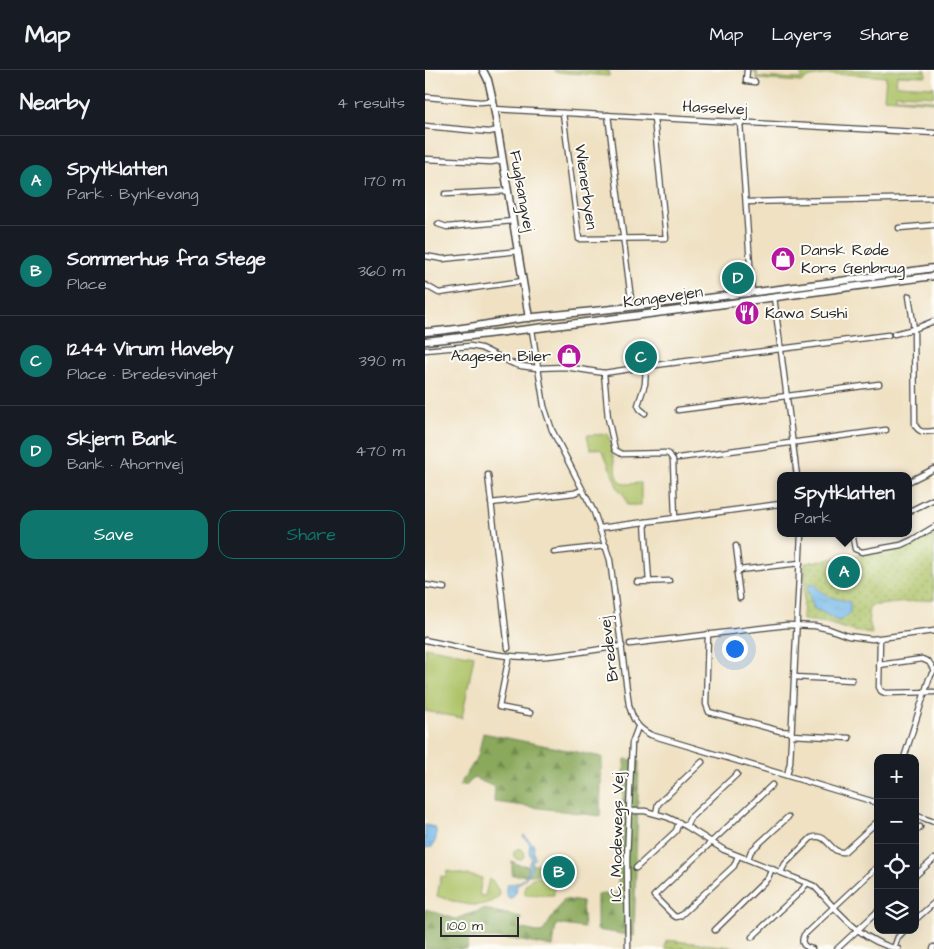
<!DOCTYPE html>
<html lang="en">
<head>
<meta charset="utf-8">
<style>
	:root { --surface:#171b24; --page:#242831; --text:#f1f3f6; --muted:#9ea1a6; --line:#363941; --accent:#0f766e }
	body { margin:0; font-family:"Architects Daughter",sans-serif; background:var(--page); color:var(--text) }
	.controls { position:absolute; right:15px; bottom:15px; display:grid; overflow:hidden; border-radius:10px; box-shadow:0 5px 20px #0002 }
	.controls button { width:45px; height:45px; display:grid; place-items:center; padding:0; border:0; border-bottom:1px solid var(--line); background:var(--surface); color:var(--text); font:25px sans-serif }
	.scale { position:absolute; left:15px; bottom:12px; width:79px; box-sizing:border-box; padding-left:5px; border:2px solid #2b2b2b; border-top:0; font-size:14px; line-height:18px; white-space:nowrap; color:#2b2b2b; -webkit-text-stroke:4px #fdfcf7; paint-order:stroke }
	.you { position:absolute; left:309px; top:578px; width:18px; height:18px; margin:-12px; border:4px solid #fff; border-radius:50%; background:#1a73e8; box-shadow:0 0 0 8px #1a73e833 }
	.badge { display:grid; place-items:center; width:32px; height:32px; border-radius:50%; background:var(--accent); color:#fff; font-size:16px; font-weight:700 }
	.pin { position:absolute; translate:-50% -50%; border:2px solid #fff; box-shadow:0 1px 5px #0006 }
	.popup { position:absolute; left:352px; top:402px; width:135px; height:65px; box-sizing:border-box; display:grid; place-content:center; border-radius:10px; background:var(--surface); filter:drop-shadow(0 1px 4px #0005); font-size:16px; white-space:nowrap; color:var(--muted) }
	.popup b { font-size:19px; color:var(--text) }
	.popup::after { content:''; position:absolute; left:50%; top:100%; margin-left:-10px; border:10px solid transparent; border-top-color:var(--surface) }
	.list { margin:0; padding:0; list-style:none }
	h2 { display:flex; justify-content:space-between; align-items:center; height:65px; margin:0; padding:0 20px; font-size:21px }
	h2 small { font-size:16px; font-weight:400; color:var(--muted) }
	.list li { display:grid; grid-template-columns:32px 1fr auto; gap:15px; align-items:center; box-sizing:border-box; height:90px; padding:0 20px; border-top:1px solid var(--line) }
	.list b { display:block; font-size:19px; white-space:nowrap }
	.list p { margin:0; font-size:16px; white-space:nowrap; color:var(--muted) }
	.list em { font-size:16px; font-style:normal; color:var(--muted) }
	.actions { display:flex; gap:10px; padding:15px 20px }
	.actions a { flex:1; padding:11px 0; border:1px solid var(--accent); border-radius:15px; text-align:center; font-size:18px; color:var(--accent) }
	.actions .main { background:var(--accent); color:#fff }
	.icon { flex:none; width:28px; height:28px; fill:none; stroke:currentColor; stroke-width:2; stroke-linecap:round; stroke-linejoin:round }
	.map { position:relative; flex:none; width:509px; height:879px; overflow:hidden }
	header { display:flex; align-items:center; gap:30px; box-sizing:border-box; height:70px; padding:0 25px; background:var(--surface); border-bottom:1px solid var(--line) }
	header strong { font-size:24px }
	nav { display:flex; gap:28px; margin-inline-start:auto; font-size:18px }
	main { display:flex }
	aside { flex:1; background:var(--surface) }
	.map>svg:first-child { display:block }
	.green { fill:#adc367; stroke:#6c7749 }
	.forest { fill:url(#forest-firs); stroke:#5a6a44 }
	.park { fill:url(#park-dots); stroke:#6c7749 }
	.water { fill:url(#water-ripples); stroke:#4e718a }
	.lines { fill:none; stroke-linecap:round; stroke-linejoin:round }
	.street-casing { stroke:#484642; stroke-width:7 }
	.secondary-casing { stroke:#484642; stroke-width:9 }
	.street { stroke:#fff; stroke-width:4.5 }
	.secondary { stroke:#fff; stroke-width:6 }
	.labels { text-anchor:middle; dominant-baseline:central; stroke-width:4; stroke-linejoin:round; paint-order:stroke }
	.street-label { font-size:16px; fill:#2b2b2b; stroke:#fdfcf7 }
	.poi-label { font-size:16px; fill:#2b2b2b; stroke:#fdfcf7; text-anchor:start }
</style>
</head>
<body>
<header>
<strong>Map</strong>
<nav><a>Map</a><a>Layers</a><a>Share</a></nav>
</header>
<main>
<aside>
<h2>Nearby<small>4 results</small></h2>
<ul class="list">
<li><span class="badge">A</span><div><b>Spytklatten</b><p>Park · Bynkevang</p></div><em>170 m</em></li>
<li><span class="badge">B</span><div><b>Sommerhus fra Stege</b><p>Place</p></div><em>360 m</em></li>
<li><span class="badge">C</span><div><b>1244 Virum Haveby</b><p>Place · Bredesvinget</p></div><em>390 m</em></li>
<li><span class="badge">D</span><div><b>Skjern Bank</b><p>Bank · Ahornvej</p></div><em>470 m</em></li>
</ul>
<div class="actions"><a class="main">Save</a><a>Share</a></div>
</aside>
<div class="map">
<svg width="509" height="879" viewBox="0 0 509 879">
	<defs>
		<pattern id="forest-firs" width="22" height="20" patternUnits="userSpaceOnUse" patternTransform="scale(1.25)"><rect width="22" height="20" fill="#8aa95c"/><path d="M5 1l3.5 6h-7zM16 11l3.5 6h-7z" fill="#718a4c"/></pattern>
		<pattern id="park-dots" width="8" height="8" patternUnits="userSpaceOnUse" patternTransform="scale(1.25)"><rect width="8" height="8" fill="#adc367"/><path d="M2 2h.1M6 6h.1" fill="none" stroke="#8d9f55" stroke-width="1.8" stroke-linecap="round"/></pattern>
		<pattern id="water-ripples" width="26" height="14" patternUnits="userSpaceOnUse" patternTransform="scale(1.25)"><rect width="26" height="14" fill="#72b7e8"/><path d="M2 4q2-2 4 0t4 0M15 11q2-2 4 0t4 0" fill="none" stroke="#5e95bc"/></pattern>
	</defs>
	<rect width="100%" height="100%" fill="#fdfcf7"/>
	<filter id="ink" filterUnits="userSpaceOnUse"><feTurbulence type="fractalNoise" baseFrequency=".02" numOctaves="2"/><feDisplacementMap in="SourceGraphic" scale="10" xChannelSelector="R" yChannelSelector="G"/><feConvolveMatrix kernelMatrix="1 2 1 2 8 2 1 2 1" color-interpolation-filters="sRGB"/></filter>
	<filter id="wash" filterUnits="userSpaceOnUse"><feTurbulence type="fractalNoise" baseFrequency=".0096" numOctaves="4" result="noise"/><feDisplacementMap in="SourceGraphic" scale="20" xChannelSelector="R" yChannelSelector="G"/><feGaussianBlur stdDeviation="1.12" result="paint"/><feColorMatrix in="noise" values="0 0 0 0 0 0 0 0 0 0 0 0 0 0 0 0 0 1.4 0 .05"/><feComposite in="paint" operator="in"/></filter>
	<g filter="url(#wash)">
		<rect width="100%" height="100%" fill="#efe1c2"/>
		<g class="green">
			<path d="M327,0H332V7L376,9L377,0H501V6L472,5L471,15L509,17V26L471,24V28L509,30V32L459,28L461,7C439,5 389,0 376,12L332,9L331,4Z"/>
			<path d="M183,364L193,408L198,414L216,413V435H202C201,423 194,423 191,414C189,409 180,384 177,381C174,378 168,379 165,379L162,365Z"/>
			<path d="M0,577L49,586L37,648L0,641Z"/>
			<circle cx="94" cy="784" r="5.5"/>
			<path d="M22,801L57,808L54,825L60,826L64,809L67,810L75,823L74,826C56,843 31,832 12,826L16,806L21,807Z"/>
			<path d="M128,806L129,825H100V815L107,808Z"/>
		</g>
		<g class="forest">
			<path d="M58,663L177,687L175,746L69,732L70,717L49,708L42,715L34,716L53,686Z"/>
			<path d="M200,689L214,691L209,866L172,860V824H192Z"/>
			<path d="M121,789L138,794V799L129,800V804L103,805L107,795L117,793Z"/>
			<path d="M87,791L92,794L104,796L102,805H87Z"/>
			<path d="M139,829L157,832L159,858L131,854L128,877L86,869L44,868L42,879H0V841L1,839L30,849L59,839L96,847L93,858L117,863Z"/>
		</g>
		<g class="park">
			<path d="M130,0H184V6L130,2Z"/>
			<path d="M509,463V529L445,536L443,543L447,564L428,561L402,553L378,550L380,493L483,477Z"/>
			<path d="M241,870L324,879H240Z"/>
		</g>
		<g class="water">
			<path d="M389,513C398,528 410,528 425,532V543L415,551C405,549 399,541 389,539L383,521L384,514Z"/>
			<path d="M0,755L10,757C13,764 11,771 7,777L0,778Z"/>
			<path d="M99,765L109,775L108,782L110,788L107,792C106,803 101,809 92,815L91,822L87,828H84L81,824V817L83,814C86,813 89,814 91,813C101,811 104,801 104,792L107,789L104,782L105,774L98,766Z"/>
		</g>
	</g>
	<g filter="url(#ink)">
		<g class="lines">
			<defs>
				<g id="street">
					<path d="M322,0L321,11L330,12"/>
					<path d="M2,27L55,32L68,31"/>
					<path d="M69,39L509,63"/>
					<path d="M138,43L154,169L241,168L229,48"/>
					<path d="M183,45L207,237"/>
					<path d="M315,52L327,222"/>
					<path d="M0,56L64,62L73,60"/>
					<path d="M0,89L66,92L78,90"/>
					<path d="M20,124L83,121"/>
					<path d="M321,132L509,128"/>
					<path d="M13,154L22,157L88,151"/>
					<path d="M474,158L509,155"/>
					<path d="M0,186L18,189L93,181"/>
					<path d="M0,215L14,223L98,211"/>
					<path d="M484,226L489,259L490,355C495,364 500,362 509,361"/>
					<path d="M349,227L372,406"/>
					<path d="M107,260L119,336L127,360L169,442L185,490L204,635C208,650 212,658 226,665L453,733"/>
					<path d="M469,264L489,259L509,251"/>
					<path d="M0,280L45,276L56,278L89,294L96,296L112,298L140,297L179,303L245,293"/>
					<path d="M247,293L463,265"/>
					<path d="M179,303L183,348L190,380L197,384L241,383L244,384L248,390L250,448"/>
					<path d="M253,340L454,314"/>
					<path d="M220,343L215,339L213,335L220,314L221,297"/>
					<path d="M253,388L461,360"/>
					<path d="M63,405L83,578"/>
					<path d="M483,412L509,399"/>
					<path d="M66,433L149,423L157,420"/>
					<path d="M483,442L509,429"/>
					<path d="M220,452L224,512"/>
					<path d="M175,458L355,434"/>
					<path d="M427,463L430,479L437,482L476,475L487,470L509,457"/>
					<path d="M311,476L314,500L312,504L315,528"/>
					<path d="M129,482L181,476"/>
					<path d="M314,500L375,493"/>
					<path d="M212,512L244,511"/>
					<path d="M0,515L19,518"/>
					<path d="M283,564L281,634L284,642L355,661L366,662"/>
					<path d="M455,569L454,617L456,621L460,623L509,622"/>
					<path d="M0,570C34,577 69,587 104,587C134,587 166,580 197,576"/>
					<path d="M205,574L362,555L390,556L404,559L423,566L447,569L509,561"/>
					<path d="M84,586L74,637L105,643"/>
					<path d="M454,595L497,589L504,592L509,600"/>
					<path d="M369,607L427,610"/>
					<path d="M366,665L424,668"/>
					<path d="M479,688L504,609L509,600"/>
					<path d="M362,705L365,693L376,463"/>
					<path d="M204,741H220L242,747L261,756L299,780L382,813L389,816C415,843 435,871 473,879"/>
					<path d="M231,743L233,734L277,692"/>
					<path d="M490,745L509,752"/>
					<path d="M261,756L265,748L312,704"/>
					<path d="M490,762L495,757"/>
					<path d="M313,786L309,796L255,846L251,847L248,845L229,826L347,715"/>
					<path d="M323,789L326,781L363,747"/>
					<path d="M211,798L251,761L254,752"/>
					<path d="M356,802L360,794L386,768C403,761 404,784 419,782L453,751"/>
					<path d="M490,806L509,789"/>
					<path d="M490,850L509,833"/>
					<path d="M290,860L343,808L347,798"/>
					<path d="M327,867L376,821L382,813"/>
					<path d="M469,878L473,867L480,860"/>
					<path d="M203,879L202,789L204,741L207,673L213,657"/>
					<path d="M387,879C379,877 375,873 379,865L453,796"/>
					<path d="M412,879L453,841"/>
					<path d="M508,879L509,877"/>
				</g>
				<g id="secondary">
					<path d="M58,0L63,10L68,31L104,248"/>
					<path d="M0,262C37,260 73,251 109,247C243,234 376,217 509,198"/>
					<path d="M0,271C170,253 339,228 509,206"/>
				</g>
			</defs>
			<use href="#street" class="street-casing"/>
			<use href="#secondary" class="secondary-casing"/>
			<use href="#street" class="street"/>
			<use href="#secondary" class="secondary"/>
		</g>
	</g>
	<defs>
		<symbol id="shop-disc" viewBox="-11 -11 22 22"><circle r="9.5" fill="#b5179e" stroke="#fdfcf7"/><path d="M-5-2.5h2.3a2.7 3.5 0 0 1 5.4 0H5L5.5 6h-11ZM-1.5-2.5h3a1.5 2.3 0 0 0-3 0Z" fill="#fff"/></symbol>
		<symbol id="restaurant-disc" viewBox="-11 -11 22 22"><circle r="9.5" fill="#b5179e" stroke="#fdfcf7"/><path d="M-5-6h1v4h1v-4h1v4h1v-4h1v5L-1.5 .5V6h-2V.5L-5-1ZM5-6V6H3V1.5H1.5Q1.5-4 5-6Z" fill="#fff"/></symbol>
	</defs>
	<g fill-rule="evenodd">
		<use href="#shop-disc" x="344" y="175" width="28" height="28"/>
		<use href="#restaurant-disc" x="308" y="229" width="28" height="28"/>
		<use href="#shop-disc" x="130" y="272" width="28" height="28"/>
	</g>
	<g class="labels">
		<g class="street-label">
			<text transform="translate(290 38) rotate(3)">Hasselvej</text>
			<text transform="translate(161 117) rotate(82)">Wienerbyen</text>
			<text transform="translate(97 121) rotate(80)">Fuglsangvej</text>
			<text transform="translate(238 227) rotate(-8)">Kongevejen</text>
			<text transform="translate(184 579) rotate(-97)">Bredevej</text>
			<text transform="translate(192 767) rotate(-89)">I.C. Modewegs Vej</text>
		</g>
		<g class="poi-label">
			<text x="376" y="180">Dansk Røde<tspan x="376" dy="18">Kors Genbrug</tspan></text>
			<text x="340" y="243">Kawa Sushi</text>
			<text x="126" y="286" text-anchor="end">Aagesen Biler</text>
		</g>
	</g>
</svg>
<div class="controls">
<button>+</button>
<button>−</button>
<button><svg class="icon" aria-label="locate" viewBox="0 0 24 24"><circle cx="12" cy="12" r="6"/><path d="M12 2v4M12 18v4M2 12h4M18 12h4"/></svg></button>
<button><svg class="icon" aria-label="layers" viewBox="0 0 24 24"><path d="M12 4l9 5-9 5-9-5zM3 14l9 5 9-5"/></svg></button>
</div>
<div class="scale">100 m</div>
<div class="you"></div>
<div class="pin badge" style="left:419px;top:502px">A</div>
<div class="popup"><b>Spytklatten</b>Park</div>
<div class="pin badge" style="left:134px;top:802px">B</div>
<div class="pin badge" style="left:216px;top:287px">C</div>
<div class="pin badge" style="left:313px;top:208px">D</div>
</div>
</main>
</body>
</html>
